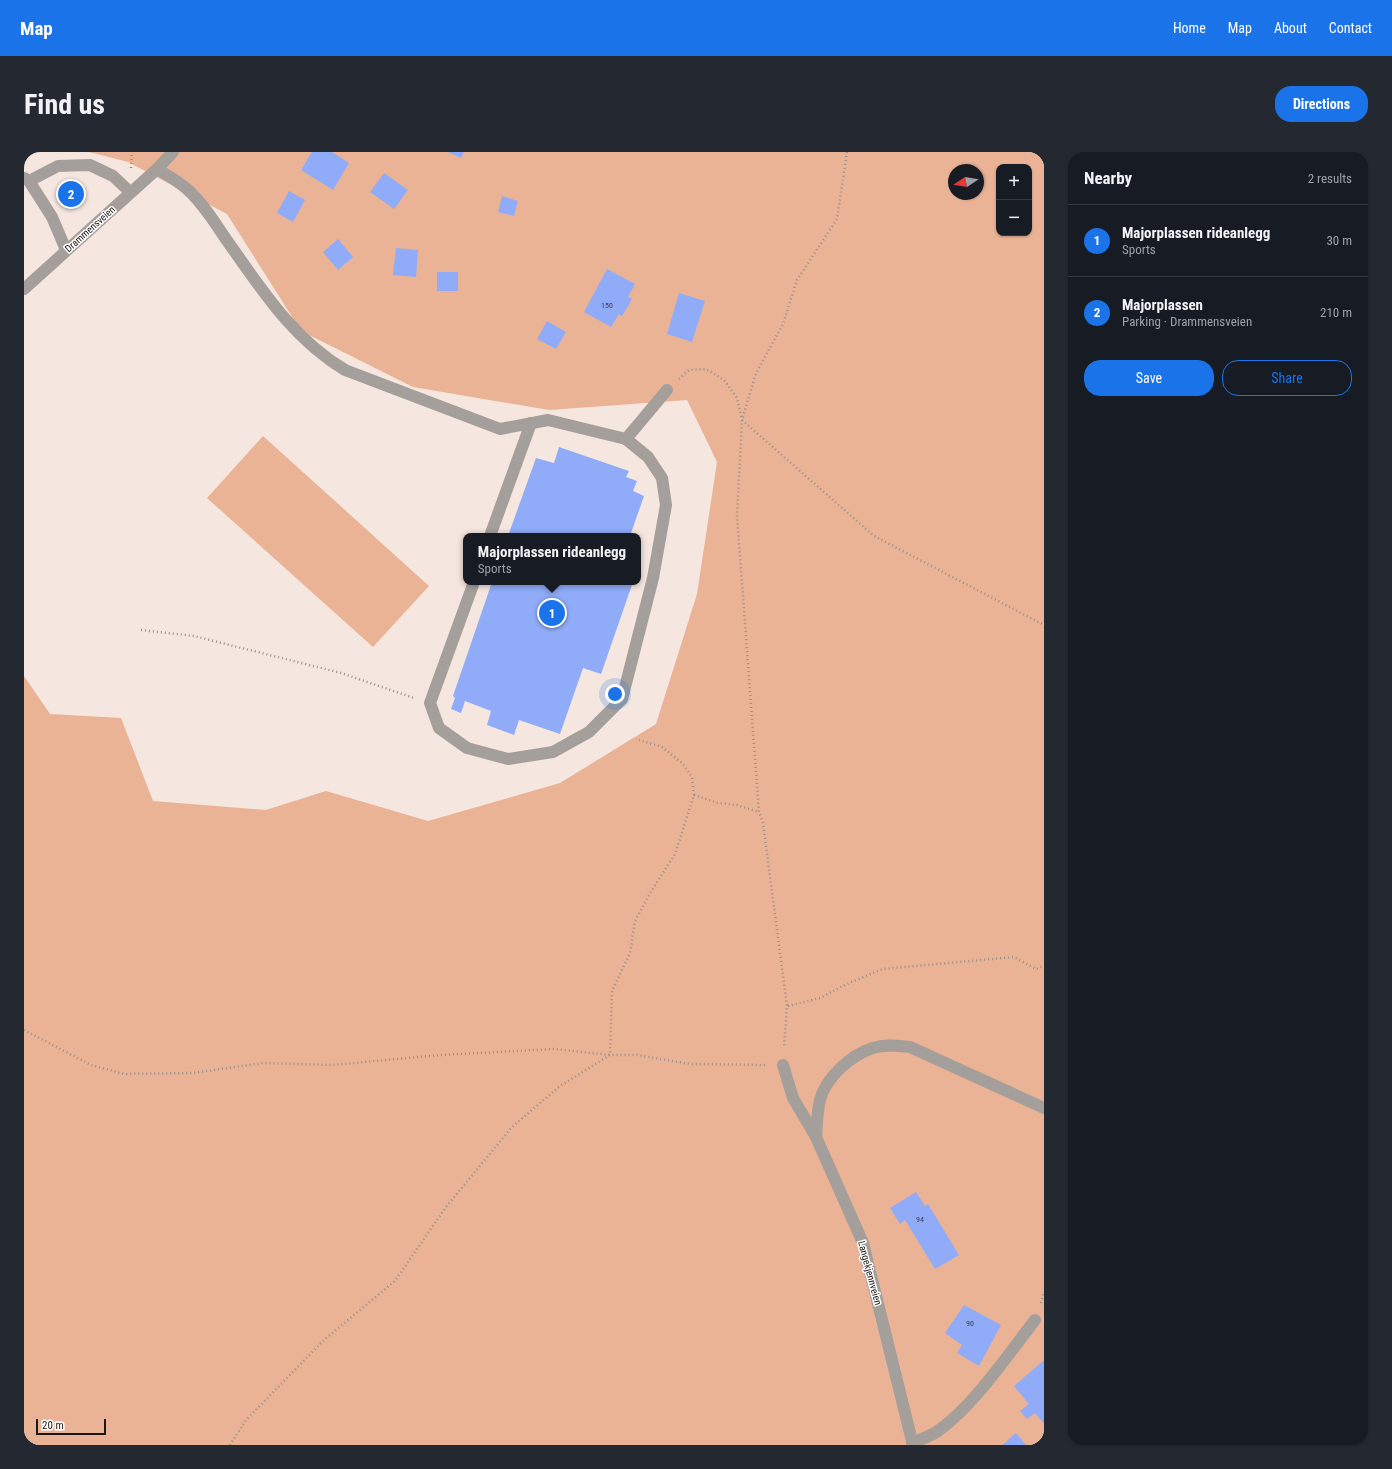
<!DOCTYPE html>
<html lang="en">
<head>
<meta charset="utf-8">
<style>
	:root { --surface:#171b24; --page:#242831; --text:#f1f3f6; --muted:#9ea1a6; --line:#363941; --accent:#1a73e8 }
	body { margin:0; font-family:"Roboto Condensed",sans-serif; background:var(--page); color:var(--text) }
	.controls { position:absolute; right:12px; top:12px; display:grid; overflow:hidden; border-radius:8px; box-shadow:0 1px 3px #0004 }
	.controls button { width:36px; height:36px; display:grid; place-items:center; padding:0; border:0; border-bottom:1px solid var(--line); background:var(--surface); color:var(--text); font:20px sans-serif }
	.compass { position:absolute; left:924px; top:12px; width:36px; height:36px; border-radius:50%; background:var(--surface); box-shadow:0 1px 3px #0004; rotate:258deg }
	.scale { position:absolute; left:12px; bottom:10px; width:70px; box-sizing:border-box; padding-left:4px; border:2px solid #1c1715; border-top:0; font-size:11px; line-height:14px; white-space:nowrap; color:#1c1715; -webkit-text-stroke:3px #fff; paint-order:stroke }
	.you { position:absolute; left:591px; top:542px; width:14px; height:14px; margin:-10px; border:3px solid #fff; border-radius:50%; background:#1a73e8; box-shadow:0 0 0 6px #1a73e833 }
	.badge { display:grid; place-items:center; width:26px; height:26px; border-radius:50%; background:var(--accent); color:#fff; font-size:13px; font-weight:700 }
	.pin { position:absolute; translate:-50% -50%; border:2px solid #fff; box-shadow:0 1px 4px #0006 }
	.popup { position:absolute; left:439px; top:381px; width:178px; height:52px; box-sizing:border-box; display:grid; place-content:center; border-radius:8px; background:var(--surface); filter:drop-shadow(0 1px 3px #0005); font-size:13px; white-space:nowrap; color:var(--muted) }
	.popup b { font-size:15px; color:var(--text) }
	.popup::after { content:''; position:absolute; left:50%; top:100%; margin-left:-8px; border:8px solid transparent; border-top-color:var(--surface) }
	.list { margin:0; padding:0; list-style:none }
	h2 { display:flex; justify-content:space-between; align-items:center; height:52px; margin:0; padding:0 16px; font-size:17px }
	h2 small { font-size:13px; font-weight:400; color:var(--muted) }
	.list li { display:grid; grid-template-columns:26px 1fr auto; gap:12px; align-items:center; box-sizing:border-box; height:72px; padding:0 16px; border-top:1px solid var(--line) }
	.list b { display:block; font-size:15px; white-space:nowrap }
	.list p { margin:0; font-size:13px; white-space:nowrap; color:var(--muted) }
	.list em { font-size:13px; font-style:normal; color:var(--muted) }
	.actions { display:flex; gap:8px; padding:12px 16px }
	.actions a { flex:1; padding:9px 0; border:1px solid var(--accent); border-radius:16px; text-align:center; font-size:14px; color:var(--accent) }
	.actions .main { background:var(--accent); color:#fff }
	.map { position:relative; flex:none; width:1020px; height:1293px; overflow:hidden; border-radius:16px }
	header { display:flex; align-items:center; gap:24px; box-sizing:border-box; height:56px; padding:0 20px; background:var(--accent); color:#fff }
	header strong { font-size:19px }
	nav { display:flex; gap:22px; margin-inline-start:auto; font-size:14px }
	.intro { display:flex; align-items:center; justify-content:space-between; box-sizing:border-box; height:96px; padding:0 24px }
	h1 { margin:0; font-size:28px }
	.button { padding:10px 18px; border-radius:16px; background:var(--accent); color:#fff; font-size:14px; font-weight:700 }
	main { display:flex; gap:24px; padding:0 24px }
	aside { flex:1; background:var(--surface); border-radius:16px; box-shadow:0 1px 3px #0004 }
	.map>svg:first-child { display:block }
	.green { fill:#eab395; fill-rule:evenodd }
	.building { fill:#90acf9 }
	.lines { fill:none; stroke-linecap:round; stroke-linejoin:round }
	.path { stroke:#998e89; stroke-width:2.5; stroke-dasharray:1 3; stroke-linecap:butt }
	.lane { stroke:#a59f9c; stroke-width:12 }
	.street { stroke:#a59f9c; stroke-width:12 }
	.labels { text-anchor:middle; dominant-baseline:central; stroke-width:3; stroke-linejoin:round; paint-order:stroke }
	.number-label { font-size:8px; fill:#393c4e }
	.street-label { font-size:10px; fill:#1c1715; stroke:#fff }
</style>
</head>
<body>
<header>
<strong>Map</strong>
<nav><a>Home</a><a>Map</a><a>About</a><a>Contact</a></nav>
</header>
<div class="intro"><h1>Find us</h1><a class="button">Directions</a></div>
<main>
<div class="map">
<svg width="1020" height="1293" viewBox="0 0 1020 1293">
	<rect width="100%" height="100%" fill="#f5e6df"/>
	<g class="green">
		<path d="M65,0H1020V1293H0V524L26,562L97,566L129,649L242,658L302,639L404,669L536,631L632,572L673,442L693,310L663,248L525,258L389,235L277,179L203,62L104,10ZM975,15H1005V81H975ZM930,18H954V42H930Z"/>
		<path d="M239,284L405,434L349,495L183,346Z"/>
	</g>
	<g class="building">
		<path d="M288,0H308L325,11L309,38L277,18Z"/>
		<path d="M424,0H440L437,6Z"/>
		<path d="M360,21L384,38L370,57L346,40Z"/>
		<path d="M265,39L281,48L269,70L253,61Z"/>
		<path d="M478,44L494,49L490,64L474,60Z"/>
		<path d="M314,87L329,105L314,118L299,100Z"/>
		<path d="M372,96L394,98L392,125L369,123Z"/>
		<path d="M583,117L611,132L604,145L608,147L598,164L595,162L587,175L560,160Z"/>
		<rect x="413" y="120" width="21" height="19"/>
		<path d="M655,141L681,149L668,190L643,182Z"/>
		<path d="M523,169L542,180L532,197L513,187Z"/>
		<path d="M535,295L605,319L602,325L613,329L609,339L620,344L606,384H484L512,306L530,311Z"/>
		<path d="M468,430H609L577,522L559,516L536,582L495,568L490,583L463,573L467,559L441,549L437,561L427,557L431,546L429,544Z"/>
		<path d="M892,1040L901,1054L904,1052L935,1103L911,1117L881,1068L876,1072L866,1056Z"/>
		<path d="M940,1153L977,1173L955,1214L933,1201L938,1193L921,1181Z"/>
		<path d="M1020,1208V1272L1011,1261L1003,1267L996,1259L1005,1252L990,1234Z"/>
		<path d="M992,1281L1002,1293H978Z"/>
	</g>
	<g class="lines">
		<g class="path">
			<path d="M823,0L813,67L773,128L759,172L732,221L718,268L850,384L1020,473"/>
			<path d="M107,16L108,0"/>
			<path d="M655,227L665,218L682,217L700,228L713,246L718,268L713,364L735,660L739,671L763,854L760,896"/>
			<path d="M117,478L170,484L317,521L390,546"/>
			<path d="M670,643L694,651L713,653L735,660"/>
			<path d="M764,854L796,846L825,831L859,817L990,805L1012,817L1020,814"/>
			<path d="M0,878L67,913L100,922L169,921L239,911L308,913L416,903L531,897L586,903H613L666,912L741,913"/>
			<path d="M1017,1151L1020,1140"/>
			<path d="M206,1293L222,1268L300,1188L371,1129L422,1055L488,975L536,934L586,903L588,839L606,801L611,769L628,738L651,702L670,643L668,625L658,611L638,595L615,588"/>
		</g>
		<g class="lane">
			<path d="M133,17C143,23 154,29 163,37C180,52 192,73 204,90C238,138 269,187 321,218L476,277L524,268L602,287L643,238"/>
			<path d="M0,26L5,29L28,65L42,98"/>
			<path d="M5,29L34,14L66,13L89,24L106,40"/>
			<path d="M466,384L507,271"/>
			<path d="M450,430L406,551L415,576L443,596L484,607L529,600L565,580L598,547L629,426L642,353L638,326L624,305L602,287"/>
			<path d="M888,1291C897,1287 907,1284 914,1279C951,1252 983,1204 1011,1168"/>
		</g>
		<g class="street">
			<path d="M0,137L133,17L149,0"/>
			<path d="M759,913L769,946L792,985L839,1091L889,1293"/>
			<path d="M792,985C793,973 793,960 796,948C802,925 827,903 849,896C861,892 874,894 886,895L1020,956"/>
		</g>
	</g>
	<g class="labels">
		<g class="number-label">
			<text x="583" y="153">150</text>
			<text x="896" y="1067">94</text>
			<text x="946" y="1171">90</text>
		</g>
		<g class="street-label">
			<text transform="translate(66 77) rotate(-42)">Drammensveien</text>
			<text transform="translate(846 1121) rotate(75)">Langekjennveien</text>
		</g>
	</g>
</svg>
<div class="controls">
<button>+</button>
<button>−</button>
</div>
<svg class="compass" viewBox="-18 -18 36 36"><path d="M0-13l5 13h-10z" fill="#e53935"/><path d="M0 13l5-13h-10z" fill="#9ea1a6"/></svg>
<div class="scale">20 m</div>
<div class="you"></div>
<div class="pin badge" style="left:528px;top:461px">1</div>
<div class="popup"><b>Majorplassen rideanlegg</b>Sports</div>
<div class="pin badge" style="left:47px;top:42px">2</div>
</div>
<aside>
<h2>Nearby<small>2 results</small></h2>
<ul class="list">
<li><span class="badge">1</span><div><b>Majorplassen rideanlegg</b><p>Sports</p></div><em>30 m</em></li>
<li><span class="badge">2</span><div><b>Majorplassen</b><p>Parking · Drammensveien</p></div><em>210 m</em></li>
</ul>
<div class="actions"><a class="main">Save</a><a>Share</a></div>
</aside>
</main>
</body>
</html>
